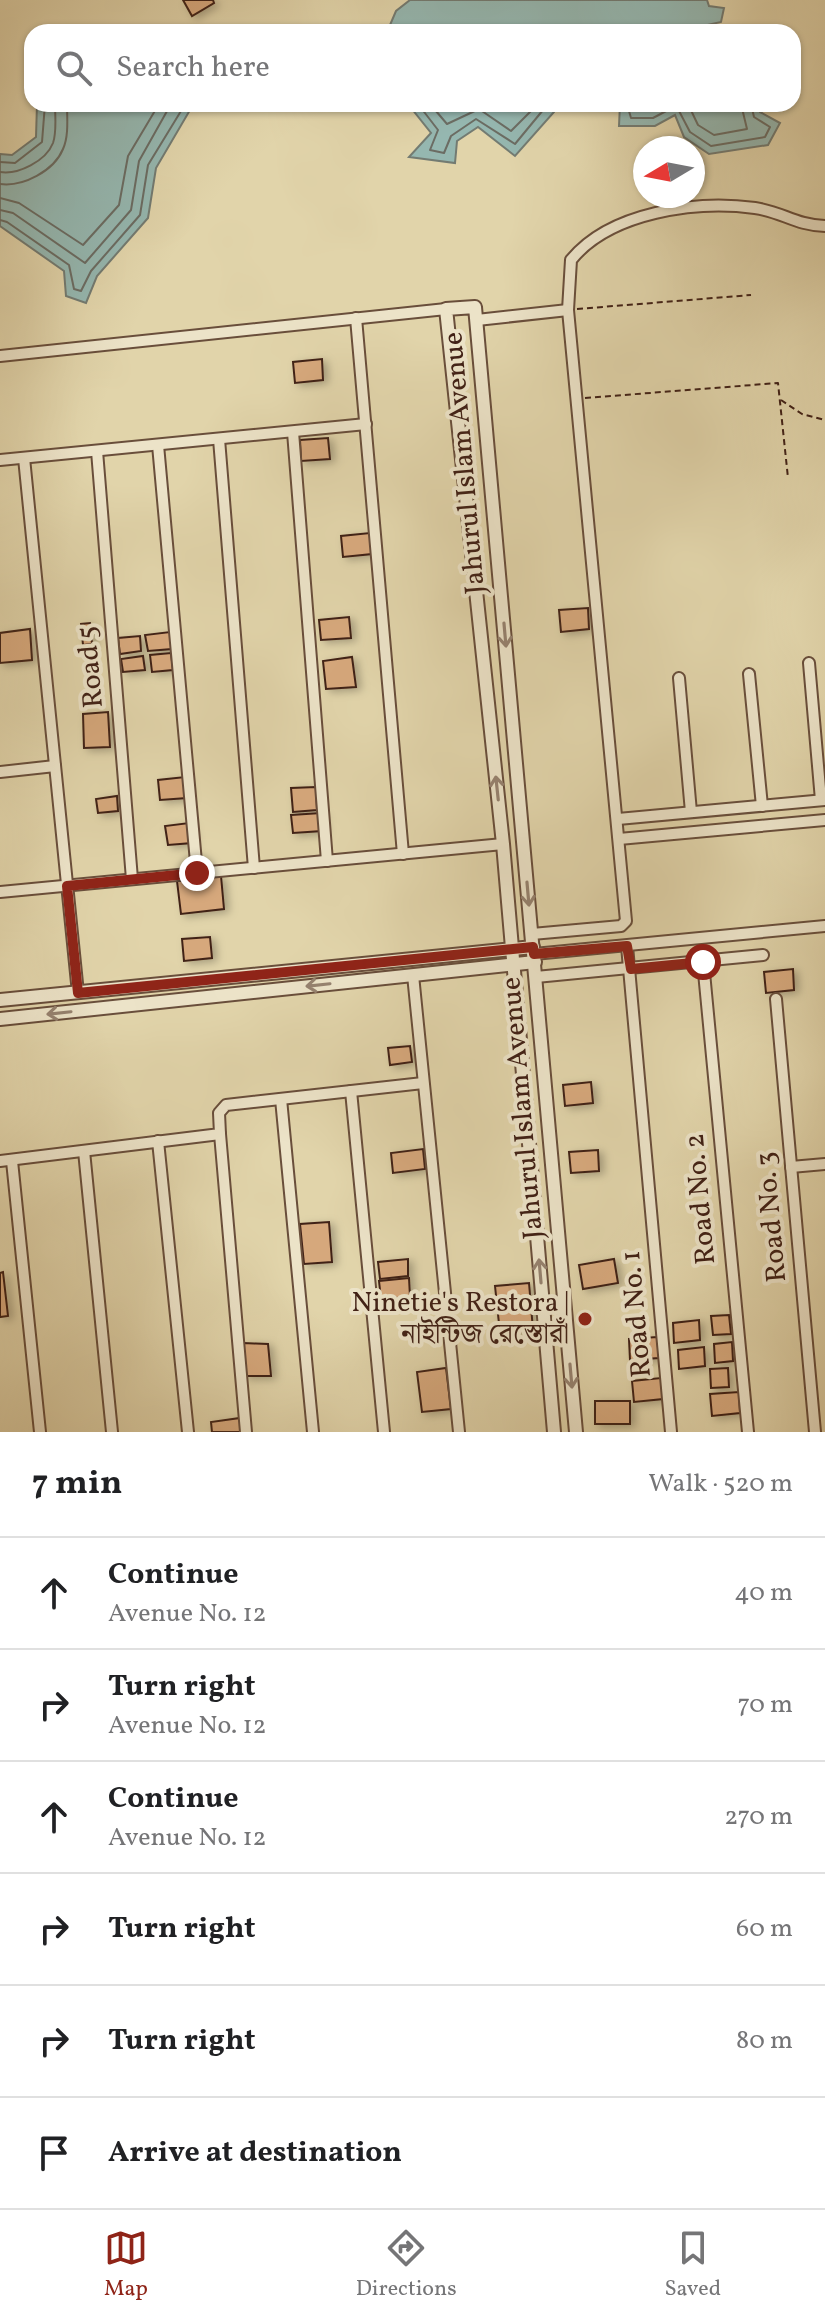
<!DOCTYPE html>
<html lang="en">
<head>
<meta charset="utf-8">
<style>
	:root { --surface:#fff; --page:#f2f2f2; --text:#202124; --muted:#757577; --line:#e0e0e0; --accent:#8f2418 }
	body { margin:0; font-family:Vollkorn,"Noto Serif Bengali",serif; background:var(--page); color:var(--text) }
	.compass { position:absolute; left:633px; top:136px; width:72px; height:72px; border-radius:50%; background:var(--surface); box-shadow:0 2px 6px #0004; rotate:260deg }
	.stop { position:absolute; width:24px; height:24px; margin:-18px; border:6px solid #8f2418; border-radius:50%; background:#fff }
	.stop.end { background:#8f2418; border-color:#fff; box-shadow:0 2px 8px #0008 }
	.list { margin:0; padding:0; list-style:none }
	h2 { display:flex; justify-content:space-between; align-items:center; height:104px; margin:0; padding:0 32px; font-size:34px }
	h2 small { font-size:26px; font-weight:400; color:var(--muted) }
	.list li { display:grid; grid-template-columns:52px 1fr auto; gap:24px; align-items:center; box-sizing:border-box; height:112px; padding:0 32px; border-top:2px solid var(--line) }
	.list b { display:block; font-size:30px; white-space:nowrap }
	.list p { margin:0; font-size:26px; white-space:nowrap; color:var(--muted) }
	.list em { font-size:26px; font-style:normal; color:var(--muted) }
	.icon { flex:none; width:44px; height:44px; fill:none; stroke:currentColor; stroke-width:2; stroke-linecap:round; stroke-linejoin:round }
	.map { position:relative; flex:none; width:825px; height:1432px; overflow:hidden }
	.search { position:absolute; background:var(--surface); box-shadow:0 2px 6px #0004; left:24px; right:24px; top:24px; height:88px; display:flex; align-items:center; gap:20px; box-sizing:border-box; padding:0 28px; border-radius:24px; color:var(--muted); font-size:30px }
	.sheet { height:776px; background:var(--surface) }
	nav { display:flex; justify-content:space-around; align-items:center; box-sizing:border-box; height:112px; border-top:2px solid var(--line); background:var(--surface); font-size:22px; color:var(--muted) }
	nav a { display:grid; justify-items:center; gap:4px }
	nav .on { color:var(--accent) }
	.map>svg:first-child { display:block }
	.water { fill:#95b7b0; stroke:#737b72; stroke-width:2 }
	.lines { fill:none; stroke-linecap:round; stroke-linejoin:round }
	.shore { stroke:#6b6c63; stroke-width:2 }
	.building { fill:#d6a87c; stroke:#412116; stroke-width:2; filter:url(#shadow) }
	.minor-casing { stroke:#694e3b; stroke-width:14 }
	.tertiary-casing { stroke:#694e3b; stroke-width:16 }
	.path { stroke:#412116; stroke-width:2; stroke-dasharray:6 4; stroke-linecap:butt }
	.minor { stroke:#ece3c8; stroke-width:10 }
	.tertiary { stroke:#ece3c8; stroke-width:12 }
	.oneway { stroke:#96826f }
	.route { stroke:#8f2418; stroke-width:10 }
	.poi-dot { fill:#8f2418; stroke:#ece3c8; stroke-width:3 }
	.labels { text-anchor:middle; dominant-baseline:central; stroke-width:8; stroke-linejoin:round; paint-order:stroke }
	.street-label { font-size:28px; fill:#412116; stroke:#ece3c8 }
	.poi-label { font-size:28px; fill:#412116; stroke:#ece3c8; text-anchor:end }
</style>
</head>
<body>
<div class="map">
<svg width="825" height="1432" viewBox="0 0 825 1432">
	<defs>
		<filter id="shadow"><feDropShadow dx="4.5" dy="2.5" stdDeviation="4" flood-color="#0004"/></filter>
	</defs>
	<rect width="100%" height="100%" fill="#e1d4aa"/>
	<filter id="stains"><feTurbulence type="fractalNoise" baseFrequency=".0025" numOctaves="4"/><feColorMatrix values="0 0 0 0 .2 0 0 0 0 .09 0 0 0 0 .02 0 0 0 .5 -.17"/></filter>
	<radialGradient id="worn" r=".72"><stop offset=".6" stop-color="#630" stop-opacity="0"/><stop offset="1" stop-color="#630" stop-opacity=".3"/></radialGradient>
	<g class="water">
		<path d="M410,0H707L709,6L724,8L721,22L703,26L705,32H387L396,11Z"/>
		<path d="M37,104H187L190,110L156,168L148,218L97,276L86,303L66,296L64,271L0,226V154L12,155L36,137Z"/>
		<path d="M408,104H557L554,112L515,156L478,127L457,141L455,163L409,157L431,133Z"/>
		<path d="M620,104H758L760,112L780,123L768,145L709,154L684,137L675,115L655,126H619Z"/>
	</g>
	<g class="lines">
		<g class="shore">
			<path d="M418,104L438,130L430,150L444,153L451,136L476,119L515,144L548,104"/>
			<path d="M430,104L447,124L479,109L511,131L538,104"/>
			<path d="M627,104L631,118H653L670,109H678L690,132L711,146L765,137L770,127L754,117L751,104"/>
			<path d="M688,104L698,125L714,135L747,129L741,104"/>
			<path d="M0,162L15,163L42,142L45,104"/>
			<path d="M0,172C18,175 46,161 53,143C57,132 55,116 55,104"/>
			<path d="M0,184C23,187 54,171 63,149C69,136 67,118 67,104"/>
			<path d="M0,198L19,203L83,245L119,205L128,156L159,104"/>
			<path d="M0,210L13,213L85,263L131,210L139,161L171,104"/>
			<path d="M0,220L7,222L69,265L74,289L81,291L91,271L140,215L148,165L181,111V104"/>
		</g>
	</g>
	<g class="building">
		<path d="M183,0H213L214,3L192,16Z"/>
		<path d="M322,359L323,380L295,383L293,362Z"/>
		<path d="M328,438L330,459L301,461L300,440Z"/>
		<path d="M370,533L372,554L343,557L341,536Z"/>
		<path d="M588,608L589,629L561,632L559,610Z"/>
		<path d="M349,617L351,638L321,640L319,620Z"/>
		<path d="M90,623L92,644L83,645L81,624Z"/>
		<path d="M30,629L32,660L0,663V633Z"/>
		<path d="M170,632L172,649L148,651L145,635Z"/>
		<path d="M140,636L141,651L120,654L118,638Z"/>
		<path d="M171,653L173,670L152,672L150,655Z"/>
		<path d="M143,656L145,670L123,672L121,659Z"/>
		<path d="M352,657L356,687L326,689L323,661Z"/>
		<path d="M108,712L110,747L84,748L83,714Z"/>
		<path d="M185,777L187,798L160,800L158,780Z"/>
		<path d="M316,787L317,810L293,812L291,788Z"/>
		<path d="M117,796L118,811L98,813L96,799Z"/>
		<path d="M321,813L322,831L293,833L291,815Z"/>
		<path d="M189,823L192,843L168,845L165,826Z"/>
		<path d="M221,876L224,909L181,914L177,881Z"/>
		<path d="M210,937L212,958L184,961L182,939Z"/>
		<path d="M793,969L794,990L766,993L764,972Z"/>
		<path d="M410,1046L412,1062L390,1065L388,1048Z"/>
		<path d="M591,1082L593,1103L565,1106L563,1085Z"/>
		<path d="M423,1149L425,1169L393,1173L391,1153Z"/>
		<path d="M598,1150L599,1171L571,1173L569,1152Z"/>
		<path d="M329,1222L332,1262L304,1264L300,1224Z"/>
		<path d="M408,1259V1276L380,1279L378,1262Z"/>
		<path d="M614,1259L618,1283L583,1289L579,1265Z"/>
		<path d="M3,1272L8,1316L0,1317V1273Z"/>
		<path d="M409,1278L410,1297L381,1299L379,1281Z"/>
		<path d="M529,1283L533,1330L500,1333L495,1286Z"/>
		<path d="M729,1315L731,1334L713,1335L711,1316Z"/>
		<path d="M699,1320L700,1340L674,1343L673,1323Z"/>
		<path d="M657,1337L659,1358L630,1360L629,1339Z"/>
		<path d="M732,1342L733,1361L715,1363L714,1344Z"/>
		<path d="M243,1343L268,1344L271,1376H244Z"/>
		<path d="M704,1347L705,1366L679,1369L678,1350Z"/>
		<path d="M446,1368L451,1409L422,1412L417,1372Z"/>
		<path d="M728,1368L729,1387L711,1388L710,1369Z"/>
		<path d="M661,1378L663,1399L634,1402L632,1381Z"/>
		<path d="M739,1392L740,1413L712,1416L710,1394Z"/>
		<rect x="595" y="1401" width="35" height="23"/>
		<path d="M240,1418L241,1432H212L211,1422Z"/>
	</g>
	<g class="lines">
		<defs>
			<g id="minor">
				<path d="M356,318L403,854"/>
				<path d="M477,320L568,310"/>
				<path d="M0,356L446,309"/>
				<path d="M293,432L327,861"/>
				<path d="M219,439L254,868"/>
				<path d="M158,445L197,873"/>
				<path d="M97,451L132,879"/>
				<path d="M24,458L78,993"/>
				<path d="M0,460L366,424"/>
				<path d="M809,663L821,800"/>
				<path d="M749,674L762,806"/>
				<path d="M679,678L691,812"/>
				<path d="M0,772L55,766"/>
				<path d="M618,819L825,800"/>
				<path d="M619,839L825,820"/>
				<path d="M0,892L503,844"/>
				<path d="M532,934L621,926L626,921L568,310L571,260C610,212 696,200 755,208C783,212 795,225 825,226"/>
				<path d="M627,946L671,1432"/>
				<path d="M534,954L825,926"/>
				<path d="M703,962L748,1432"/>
				<path d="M413,975L459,1432"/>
				<path d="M536,977L763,955"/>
				<path d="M776,999L815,1432"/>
				<path d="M351,1091L384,1432"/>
				<path d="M281,1099L313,1432"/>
				<path d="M220,1134L246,1432"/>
				<path d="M158,1141L188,1432"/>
				<path d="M84,1151L112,1432"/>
				<path d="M0,1161L220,1134L219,1113L226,1105L423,1083"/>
				<path d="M12,1161L40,1432"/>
				<path d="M791,1167L825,1164"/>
			</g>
			<g id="tertiary">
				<path d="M0,1000L533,947"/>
				<path d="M0,1019L535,962"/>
				<path d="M554,1432L503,844L446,309L475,307L576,1432"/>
			</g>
		</defs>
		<use href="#minor" class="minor-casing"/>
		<use href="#tertiary" class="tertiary-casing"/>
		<g class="path">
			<path d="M577,309L751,295"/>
			<path d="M585,398L778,383L788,478"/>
			<path d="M781,400L802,414L825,420"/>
		</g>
		<use href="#minor" class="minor"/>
		<use href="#tertiary" class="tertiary"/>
	</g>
	<defs><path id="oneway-shaft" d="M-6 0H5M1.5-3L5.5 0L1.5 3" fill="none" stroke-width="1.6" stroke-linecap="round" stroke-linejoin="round" transform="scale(2)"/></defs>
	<g class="oneway">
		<use href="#oneway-shaft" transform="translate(505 635) rotate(85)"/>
		<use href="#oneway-shaft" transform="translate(497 788) rotate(-96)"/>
		<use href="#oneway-shaft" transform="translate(528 894) rotate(85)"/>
		<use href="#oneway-shaft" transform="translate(318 985) rotate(174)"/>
		<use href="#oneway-shaft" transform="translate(59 1013) rotate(174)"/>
		<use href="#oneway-shaft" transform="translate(540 1271) rotate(-95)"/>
		<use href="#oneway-shaft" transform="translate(571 1376) rotate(85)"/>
	</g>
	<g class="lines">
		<path class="route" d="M197,873L67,886L78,993L533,947L534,954L627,946L631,969L703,962"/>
	</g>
	<circle class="poi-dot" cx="585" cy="1319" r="8"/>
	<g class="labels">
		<g class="street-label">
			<text transform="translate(465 463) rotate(-95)">Jahurul Islam Avenue</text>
			<text transform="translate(91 667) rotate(-95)">Road 5</text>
			<text transform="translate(523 1108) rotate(-95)">Jahurul Islam Avenue</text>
			<text transform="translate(701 1199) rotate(-95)">Road No. 2</text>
			<text transform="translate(772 1217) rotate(-95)">Road No. 3</text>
			<text transform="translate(637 1314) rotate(-95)">Road No. 1</text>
		</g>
		<g class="poi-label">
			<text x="569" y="1303">Ninetie's Restora |<tspan x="569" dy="32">নাইন্টিজ রেস্তোরাঁ</tspan></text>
		</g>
	</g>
	<rect width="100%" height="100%" filter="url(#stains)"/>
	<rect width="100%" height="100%" fill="url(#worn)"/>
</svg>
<svg class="compass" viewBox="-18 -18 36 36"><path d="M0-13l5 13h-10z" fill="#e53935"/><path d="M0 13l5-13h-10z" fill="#757577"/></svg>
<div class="stop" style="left:703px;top:962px"></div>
<div class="stop end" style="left:197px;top:873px"></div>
<div class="search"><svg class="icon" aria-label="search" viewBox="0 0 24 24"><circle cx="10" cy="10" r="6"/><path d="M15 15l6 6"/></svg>Search here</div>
</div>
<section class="sheet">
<h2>7 min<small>Walk · 520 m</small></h2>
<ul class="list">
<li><svg class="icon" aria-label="ahead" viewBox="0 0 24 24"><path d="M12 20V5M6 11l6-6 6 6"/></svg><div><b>Continue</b><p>Avenue No. 12</p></div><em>40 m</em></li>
<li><svg class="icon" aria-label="right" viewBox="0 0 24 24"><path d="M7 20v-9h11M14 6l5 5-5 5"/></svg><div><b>Turn right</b><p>Avenue No. 12</p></div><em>70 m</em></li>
<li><svg class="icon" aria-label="ahead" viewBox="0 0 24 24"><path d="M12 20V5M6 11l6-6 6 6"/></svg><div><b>Continue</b><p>Avenue No. 12</p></div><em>270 m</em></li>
<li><svg class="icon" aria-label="right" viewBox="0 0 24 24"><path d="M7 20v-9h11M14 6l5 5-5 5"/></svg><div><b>Turn right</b></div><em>60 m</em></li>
<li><svg class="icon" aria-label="right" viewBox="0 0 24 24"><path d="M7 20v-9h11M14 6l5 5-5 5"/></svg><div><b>Turn right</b></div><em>80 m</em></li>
<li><svg class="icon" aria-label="arrive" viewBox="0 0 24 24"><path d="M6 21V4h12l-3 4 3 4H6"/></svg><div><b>Arrive at destination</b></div></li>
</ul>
</section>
<nav>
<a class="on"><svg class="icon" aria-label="map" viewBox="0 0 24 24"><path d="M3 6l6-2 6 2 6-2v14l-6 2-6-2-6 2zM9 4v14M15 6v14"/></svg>Map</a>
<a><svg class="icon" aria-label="directions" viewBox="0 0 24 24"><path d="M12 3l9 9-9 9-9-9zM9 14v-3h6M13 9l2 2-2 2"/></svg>Directions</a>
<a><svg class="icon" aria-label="saved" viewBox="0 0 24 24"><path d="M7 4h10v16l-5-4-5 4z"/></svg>Saved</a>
</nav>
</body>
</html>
